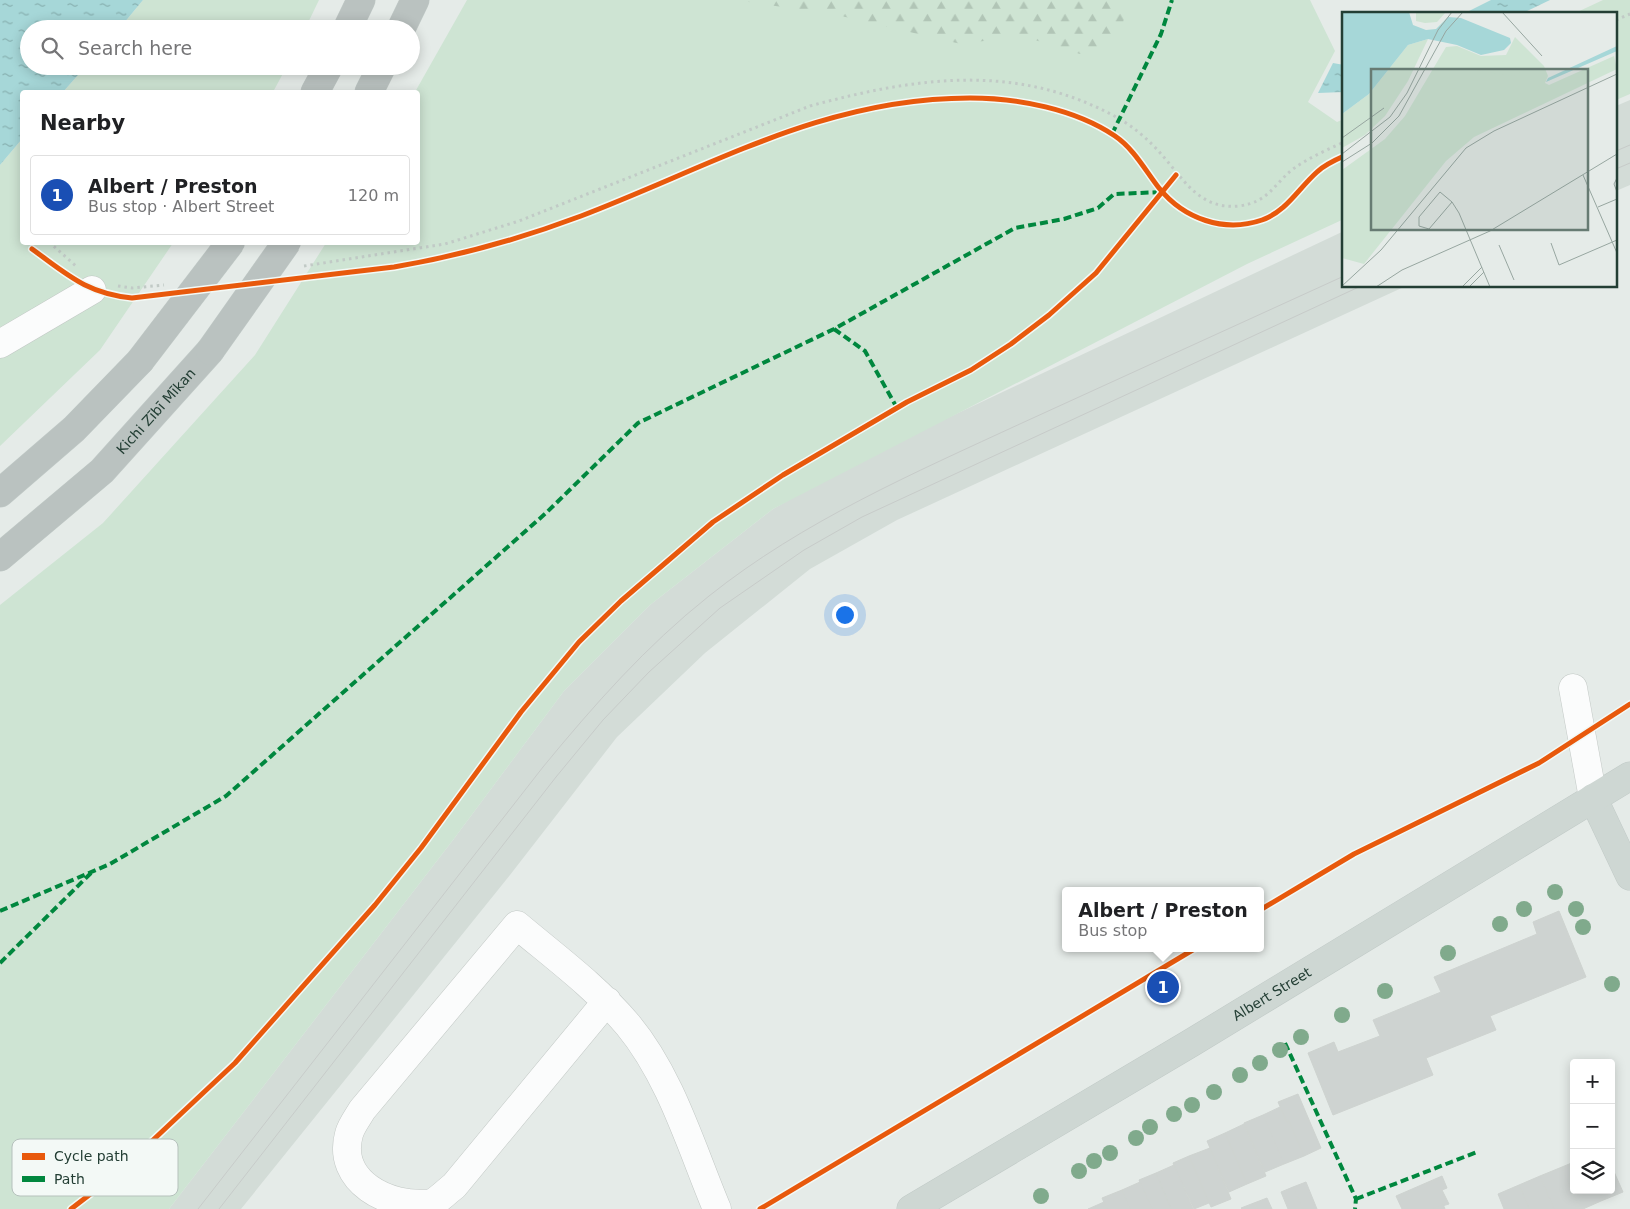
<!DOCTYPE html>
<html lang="en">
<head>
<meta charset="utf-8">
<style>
	:root { --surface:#fff; --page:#f6f6f6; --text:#202124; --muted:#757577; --line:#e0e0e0; --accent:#b45309 }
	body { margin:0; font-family:"DejaVu Sans",sans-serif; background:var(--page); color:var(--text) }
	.controls { position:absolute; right:15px; bottom:15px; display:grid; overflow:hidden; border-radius:5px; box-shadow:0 2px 12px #0003 }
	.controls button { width:45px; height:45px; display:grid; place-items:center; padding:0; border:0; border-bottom:1px solid var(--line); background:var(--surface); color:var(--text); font:25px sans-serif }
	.you { position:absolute; left:844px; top:614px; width:18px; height:18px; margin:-12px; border:4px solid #fff; border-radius:50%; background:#1a73e8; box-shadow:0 0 0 8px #1a73e833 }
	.badge { display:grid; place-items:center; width:32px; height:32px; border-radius:50%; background:var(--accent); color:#fff; font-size:16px; font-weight:700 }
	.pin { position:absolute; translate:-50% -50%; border:2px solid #fff; box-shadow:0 1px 5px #0006 }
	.popup { position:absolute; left:1062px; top:887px; width:202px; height:65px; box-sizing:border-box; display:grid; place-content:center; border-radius:5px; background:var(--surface); filter:drop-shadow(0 1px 4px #0005); font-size:16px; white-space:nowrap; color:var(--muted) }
	.popup b { font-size:19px; color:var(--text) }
	.popup::after { content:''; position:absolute; left:50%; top:100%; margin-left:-10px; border:10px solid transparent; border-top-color:var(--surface) }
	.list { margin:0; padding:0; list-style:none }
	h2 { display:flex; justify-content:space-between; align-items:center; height:65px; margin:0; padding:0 20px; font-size:21px }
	h2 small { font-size:16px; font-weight:400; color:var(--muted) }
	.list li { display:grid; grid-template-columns:32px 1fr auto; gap:15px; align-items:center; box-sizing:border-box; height:80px; margin:0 10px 10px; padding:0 10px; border:1px solid var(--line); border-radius:5px }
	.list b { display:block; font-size:19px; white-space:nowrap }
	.list p { margin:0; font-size:16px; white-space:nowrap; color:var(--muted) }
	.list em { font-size:16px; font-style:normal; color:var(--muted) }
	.icon { flex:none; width:28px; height:28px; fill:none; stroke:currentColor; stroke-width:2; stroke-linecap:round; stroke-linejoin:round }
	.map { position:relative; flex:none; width:1630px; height:1209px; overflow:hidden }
	.search { position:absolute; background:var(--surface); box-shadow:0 2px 12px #0003; left:20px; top:20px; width:400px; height:55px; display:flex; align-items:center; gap:12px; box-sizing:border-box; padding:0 18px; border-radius:28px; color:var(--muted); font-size:19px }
	.panel { position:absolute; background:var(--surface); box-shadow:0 2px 12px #0003; left:20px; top:90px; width:400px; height:155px; border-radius:5px }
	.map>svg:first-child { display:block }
	.built { fill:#d3dcd7 }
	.grass { fill:#cee4d3 }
	.forest { fill:url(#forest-firs) }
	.water { fill:url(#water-ripples) }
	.building { fill:#ced3d1; stroke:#ced3d0 }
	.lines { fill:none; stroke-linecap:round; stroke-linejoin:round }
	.minor-casing { stroke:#c2c8c5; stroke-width:29 }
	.major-casing { stroke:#c1cac7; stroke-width:29 }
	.highway-casing { stroke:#c1cac7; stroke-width:29 }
	.path { stroke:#c1cac6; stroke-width:3; stroke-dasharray:2.5 4; stroke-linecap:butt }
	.minor { stroke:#fbfcfc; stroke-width:28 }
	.major { stroke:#ced7d3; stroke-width:28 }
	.highway { stroke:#bac2c0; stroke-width:28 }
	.tram { stroke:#c7cbc9; stroke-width:1 }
	.highway-bridge-casing { stroke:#c1cac7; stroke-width:29; stroke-linecap:butt }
	.highway-bridge { stroke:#bac2c0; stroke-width:28 }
	.quiet { stroke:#00873e; stroke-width:4; stroke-dasharray:8 4; stroke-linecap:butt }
	.cycleway-casing { stroke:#f3f9f6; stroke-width:8 }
	.cycleway { stroke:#e8590c; stroke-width:5 }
	.tree { fill:#80aa8c }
	.labels { text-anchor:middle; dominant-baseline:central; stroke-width:4; stroke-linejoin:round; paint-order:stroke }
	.street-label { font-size:14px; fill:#233e34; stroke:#f3f9f6 }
	.inset-road { fill:none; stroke:#97a6a0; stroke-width:1 }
	.view { fill:#677b73; fill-opacity:0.15; stroke:#677b73; stroke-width:2.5 }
	.inset-edge { fill:none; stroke:#233e34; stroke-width:2.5 }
	.key { fill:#f3f9f6; stroke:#b5c1bc; stroke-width:1 }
	.key-label { font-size:14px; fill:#233e34 }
</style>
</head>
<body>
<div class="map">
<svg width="1630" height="1209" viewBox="0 0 1630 1209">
	<defs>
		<pattern id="forest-firs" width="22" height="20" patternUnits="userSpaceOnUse" patternTransform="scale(1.25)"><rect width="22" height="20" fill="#cee4d3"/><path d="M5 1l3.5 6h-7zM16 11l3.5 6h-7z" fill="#b1c5b6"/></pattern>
		<pattern id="water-ripples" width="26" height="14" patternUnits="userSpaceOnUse" patternTransform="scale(1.25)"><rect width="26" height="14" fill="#a6d7d8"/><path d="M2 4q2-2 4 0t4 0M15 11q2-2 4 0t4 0" fill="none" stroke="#87b0b0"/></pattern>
	</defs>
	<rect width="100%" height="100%" fill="#e5ebe8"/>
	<g class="built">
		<path d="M1630,100V185L1616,191V106Z"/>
		<path d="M1344,231V286H1406L897,520L810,569L705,653L617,737L510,875L241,1209H169L453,840L564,691L650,605L773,509L865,457Z"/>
	</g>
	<g class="grass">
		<path d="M143,0H319L305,29H119Z"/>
		<path d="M467,0H1310L1335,51L1308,102L1337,122L1344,119V219L1247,264L773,509L650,605L564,691L453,840L169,1209H0V605L103,523L255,355L326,243L418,242V92H415Z"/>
		<path d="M1603,0H1630V94L1616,100V14H1573Z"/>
		<path d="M86,66H287L273,92H63Z"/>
		<path d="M22,139V242L173,243L100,350L0,446V165Z"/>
	</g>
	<path class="forest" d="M735,0H1117L1126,11L1121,31L1113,48L1080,54L1022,36L961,44L837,15Z"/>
	<g class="water">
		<path d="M0,0H143L119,29H29V66H86L63,92H22V139L0,165Z"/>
		<path d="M1491,0H1550L1521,14H1463Z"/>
		<path d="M1333,63L1344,65V92L1318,93Z"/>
	</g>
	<g class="building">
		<path d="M1559,911L1586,977L1490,1016L1496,1030L1426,1058L1433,1075L1333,1115L1308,1053L1334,1042L1338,1052L1380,1036L1373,1020L1441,992L1434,977L1537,934L1533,922Z"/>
		<path d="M1298,1094L1321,1148L1304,1156L1289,1121L1287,1122L1278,1102Z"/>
		<path d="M1280,1107L1287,1122L1289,1121L1304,1156L1284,1164L1263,1115Z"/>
		<path d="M1263,1115L1284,1164L1265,1172L1244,1123Z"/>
		<path d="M1244,1124L1266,1176L1247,1184L1225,1133Z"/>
		<path d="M1225,1133L1247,1184L1229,1192L1207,1141Z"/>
		<path d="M1210,1148L1231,1199L1211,1207L1189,1156Z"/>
		<path d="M1189,1156L1209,1203L1194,1209L1173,1163Z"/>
		<path d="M1574,1162V1190H1597L1601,1201L1583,1209H1579L1562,1167Z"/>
		<path d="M1174,1165L1193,1209H1171L1156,1173Z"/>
		<path d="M1611,1165L1623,1192L1601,1201L1597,1190H1611Z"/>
		<path d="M1562,1167L1579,1209H1554L1540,1176Z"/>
		<path d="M1156,1173L1171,1209H1152L1139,1180Z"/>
		<path d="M1442,1176L1447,1188L1442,1190L1449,1204L1432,1209H1402L1396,1196Z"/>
		<path d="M1540,1176L1554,1209H1529L1519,1185Z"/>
		<path d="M1140,1182L1152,1209H1130L1122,1190Z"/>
		<path d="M1306,1182L1317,1209H1303L1293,1187Z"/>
		<path d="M1519,1185L1529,1209H1504L1498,1194Z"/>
		<path d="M1293,1187L1303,1209H1288L1281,1192Z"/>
		<path d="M1122,1190L1130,1209H1107L1102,1198Z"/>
		<path d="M1267,1198L1272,1209H1257L1254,1203Z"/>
		<path d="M1104,1202L1107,1209H1088Z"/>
		<path d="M1254,1203L1257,1209H1242L1241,1208Z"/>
		<path d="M1443,1204L1445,1209H1432Z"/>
	</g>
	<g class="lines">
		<defs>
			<g id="minor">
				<path d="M0,344L92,290"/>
				<path d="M1573,688L1593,798"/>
				<path d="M607,1001L454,1186C447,1191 440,1199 432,1203C388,1209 336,1181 349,1134C351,1126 358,1117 362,1110L517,925C555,957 596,987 628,1025C671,1077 691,1147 717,1209"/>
			</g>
			<g id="major">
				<path d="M1593,798L1630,876"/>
				<path id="s1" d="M911,1209L1191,1043L1630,776"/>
			</g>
			<g id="highway">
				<path d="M347,29L361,0"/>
				<path d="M401,29L415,0"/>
				<path d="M315,92L329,66"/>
				<path d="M369,92L382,66"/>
				<path d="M0,493L74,429L140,361"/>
				<path id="s2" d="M0,557L102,471L210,351"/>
			</g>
		</defs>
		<use href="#minor" class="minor-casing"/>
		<use href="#major" class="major-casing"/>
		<use href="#highway" class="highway-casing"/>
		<g class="path">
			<path d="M1616,20L1630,14"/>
			<path d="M49,242L77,267"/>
			<path d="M304,266L445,244L519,221L810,106C917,77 1017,62 1118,118C1134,127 1150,141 1162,155C1184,180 1200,210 1239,206C1269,202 1273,185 1293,169C1308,158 1327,150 1344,142"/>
			<path d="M118,286L132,288L164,285"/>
			<path d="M1610,719L1629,704"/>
		</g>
		<use href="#minor" class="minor"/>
		<use href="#major" class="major"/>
		<use href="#highway" class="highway"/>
		<g class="tram">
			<path d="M1616,151L1630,145"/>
			<path d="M1616,169L1630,163"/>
			<path d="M198,1209L543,767C594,705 646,646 709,596C803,521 914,473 1022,423C1129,374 1237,325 1344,276"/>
			<path d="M219,1209L556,777L603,720L649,672L720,608L804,550L862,517L1361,286"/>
		</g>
		<defs>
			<g id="highway-bridge">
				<path d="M210,351L287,242"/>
				<path d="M140,361L231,242"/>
			</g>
		</defs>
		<use href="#highway-bridge" class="highway-bridge-casing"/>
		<use href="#highway-bridge" class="highway-bridge"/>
		<g class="quiet">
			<path d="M1112,134L1161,34L1172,0"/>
			<path d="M834,329L865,351L897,408"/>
			<path d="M0,911L110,864L226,796L546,513L638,423L834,329L1015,228L1064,219L1098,208L1114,194L1163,192"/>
			<path d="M0,963L91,873"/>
			<path d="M1285,1043L1356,1199L1355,1209"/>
			<path d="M1356,1199L1477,1152"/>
		</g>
		<defs>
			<g id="cycleway">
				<path d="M32,249C68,275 86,293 132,298L394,267C459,256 520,239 581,216C712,166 824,98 970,98C1018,98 1075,109 1115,136C1134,149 1145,170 1159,188C1184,219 1224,233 1262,220C1287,211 1298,189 1317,172C1324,165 1335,160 1344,156"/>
				<path d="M1260,910L1354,854L1539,763L1630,704"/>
				<path d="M71,1209L119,1172L235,1063L375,905L421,848L521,712L579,642L621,601L713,522L783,475L907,402L971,370L1011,344L1049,315L1096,273L1176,175"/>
				<path d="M760,1209L1196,948"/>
			</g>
		</defs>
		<use href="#cycleway" class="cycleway-casing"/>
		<use href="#cycleway" class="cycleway"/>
	</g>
	<g class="tree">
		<circle cx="1555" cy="892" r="8"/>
		<circle cx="1524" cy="909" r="8"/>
		<circle cx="1576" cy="909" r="8"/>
		<circle cx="1500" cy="924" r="8"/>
		<circle cx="1583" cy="927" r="8"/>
		<circle cx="1448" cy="953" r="8"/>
		<circle cx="1612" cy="984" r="8"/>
		<circle cx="1385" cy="991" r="8"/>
		<circle cx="1342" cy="1015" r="8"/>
		<circle cx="1301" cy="1037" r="8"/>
		<circle cx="1280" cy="1050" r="8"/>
		<circle cx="1260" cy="1063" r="8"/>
		<circle cx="1240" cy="1075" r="8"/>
		<circle cx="1214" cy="1092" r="8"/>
		<circle cx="1192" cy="1105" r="8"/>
		<circle cx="1174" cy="1114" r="8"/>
		<circle cx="1150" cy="1127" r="8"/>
		<circle cx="1136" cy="1138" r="8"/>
		<circle cx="1110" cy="1153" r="8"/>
		<circle cx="1094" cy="1161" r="8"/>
		<circle cx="1079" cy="1171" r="8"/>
		<circle cx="1041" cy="1196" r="8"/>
	</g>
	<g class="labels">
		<g class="street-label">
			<text stroke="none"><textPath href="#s2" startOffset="214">Kichi Zībī Mīkan</textPath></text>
			<text stroke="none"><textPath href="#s1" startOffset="420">Albert Street</textPath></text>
		</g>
	</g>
	<g transform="translate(1342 12)">
		<rect width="275" height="275" fill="#e5ebe8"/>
		<path d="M173,25L202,54L206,64L203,71L207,73L272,44L275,57L132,125L104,149L22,252L0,246V158L43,127L63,104L104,35L115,34L139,44L164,43ZM86,27L66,69L43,104L23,123L0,136V102L27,82L66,33Z" fill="#cee4d3"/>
		<path d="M106,36H117L133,44L170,51L178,61L173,64L125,57L106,43Z" fill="#cee4d3"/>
		<path d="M74,0H104L95,10L83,11L74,9Z" fill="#cee4d3"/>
		<path d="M0,0H67L71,13L84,18L94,17L106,5L119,6L168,26L169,31L162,38L139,43L115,33L86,27L66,33L27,82L0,102ZM275,34V39L204,70L206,66Z" fill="#a6d7d8"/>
		<path class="inset-road" d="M160,0L200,44M0,126L42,96M0,142L48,105L65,81L96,18L110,0M0,150L30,131L57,104L104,19L121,0M241,163L275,241M275,166L272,172L275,180M110,190L87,217L77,214V205L98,180L110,190L117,201L148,275M256,195L275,187M209,231L217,253L275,228M157,233L172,268M0,274L39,238L124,136L152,119L275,62M34,275L60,258L148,219L275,142M120,275L140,255M127,275L142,260"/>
		<path class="view" d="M29,57H246V218H29Z"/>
		<rect width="275" height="275" class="inset-edge"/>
	</g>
	<rect x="12" y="1139" width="166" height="57" rx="8" class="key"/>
	<rect x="22" y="1153" width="23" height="7" fill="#e8590c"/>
	<rect x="22" y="1176" width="23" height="6" fill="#00873e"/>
	<g class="key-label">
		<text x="54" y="1161">Cycle path</text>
		<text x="54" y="1184">Path</text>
	</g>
</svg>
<div class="controls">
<button>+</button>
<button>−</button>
<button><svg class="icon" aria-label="layers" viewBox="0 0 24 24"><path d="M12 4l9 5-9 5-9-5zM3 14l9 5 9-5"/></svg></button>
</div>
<div class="you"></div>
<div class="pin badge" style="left:1163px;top:987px;background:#1a4fb4">1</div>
<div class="popup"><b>Albert / Preston</b>Bus stop</div>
<div class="search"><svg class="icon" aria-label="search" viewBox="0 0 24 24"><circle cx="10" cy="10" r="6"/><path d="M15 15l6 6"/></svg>Search here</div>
<section class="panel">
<h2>Nearby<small></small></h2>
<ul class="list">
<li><span class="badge" style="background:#1a4fb4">1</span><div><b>Albert / Preston</b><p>Bus stop · Albert Street</p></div><em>120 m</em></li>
</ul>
</section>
</div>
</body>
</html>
